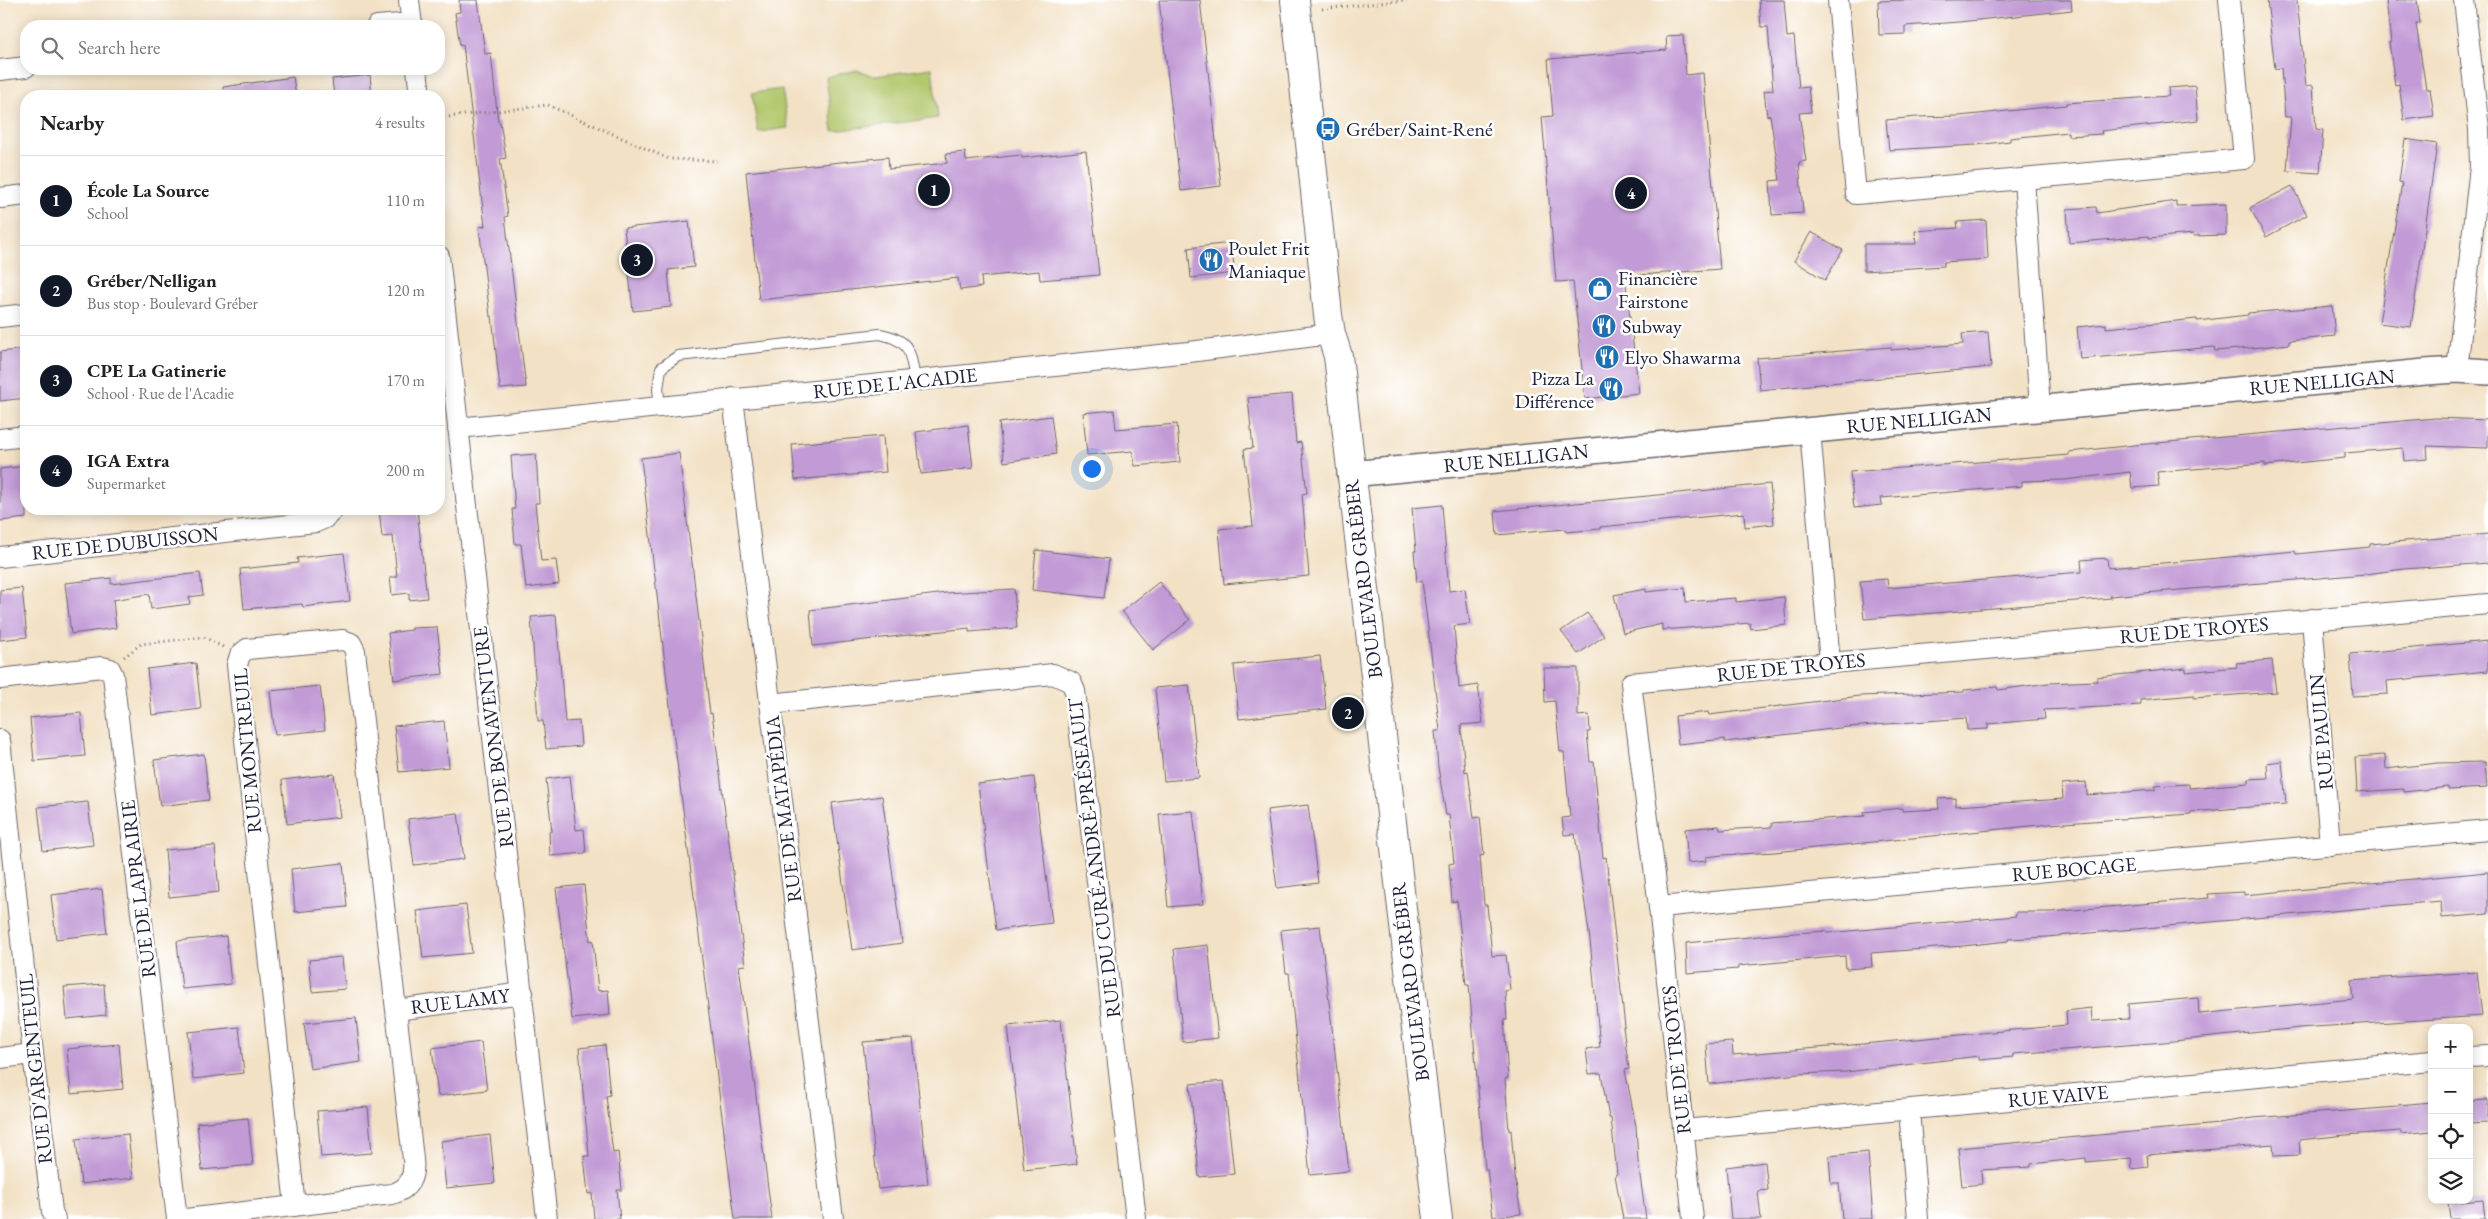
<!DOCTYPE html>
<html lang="en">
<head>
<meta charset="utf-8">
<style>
	:root { --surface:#fff; --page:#f2f2f2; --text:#222; --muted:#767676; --line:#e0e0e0; --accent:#111827 }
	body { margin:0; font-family:"EB Garamond",serif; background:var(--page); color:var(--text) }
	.controls { position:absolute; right:15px; bottom:15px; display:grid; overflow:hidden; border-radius:10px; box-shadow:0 2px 12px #0003 }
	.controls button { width:45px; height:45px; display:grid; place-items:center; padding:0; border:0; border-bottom:1px solid var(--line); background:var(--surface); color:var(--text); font:25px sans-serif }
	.you { position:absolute; left:1091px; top:468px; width:18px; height:18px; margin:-12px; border:4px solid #fff; border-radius:50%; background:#1a73e8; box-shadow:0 0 0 8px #1a73e833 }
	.badge { display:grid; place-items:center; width:32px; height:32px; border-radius:50%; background:var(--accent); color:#fff; font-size:16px; font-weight:700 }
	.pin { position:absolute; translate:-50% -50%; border:2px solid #fff; box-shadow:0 1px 5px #0006 }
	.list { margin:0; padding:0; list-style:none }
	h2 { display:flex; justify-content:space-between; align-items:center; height:65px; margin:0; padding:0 20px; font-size:21px }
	h2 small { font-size:16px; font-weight:400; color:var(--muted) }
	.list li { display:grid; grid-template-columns:32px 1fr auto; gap:15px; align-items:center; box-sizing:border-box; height:90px; padding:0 20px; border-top:1px solid var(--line) }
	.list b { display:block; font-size:19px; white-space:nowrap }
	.list p { margin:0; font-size:16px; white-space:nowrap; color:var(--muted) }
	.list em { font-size:16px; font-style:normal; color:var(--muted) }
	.icon { flex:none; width:28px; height:28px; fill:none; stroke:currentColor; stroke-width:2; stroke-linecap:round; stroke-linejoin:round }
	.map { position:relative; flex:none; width:2488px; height:1219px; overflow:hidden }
	.search { position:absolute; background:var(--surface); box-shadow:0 2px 12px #0003; left:20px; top:20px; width:425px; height:55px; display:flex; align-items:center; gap:12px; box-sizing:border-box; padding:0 18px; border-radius:20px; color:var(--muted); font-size:19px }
	.panel { position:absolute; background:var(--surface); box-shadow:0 2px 12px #0003; left:20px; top:90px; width:425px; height:425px; border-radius:20px }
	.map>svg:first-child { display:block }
	.green { fill:#b2c86d; stroke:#6a7554 }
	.building { fill:#c29bd6 }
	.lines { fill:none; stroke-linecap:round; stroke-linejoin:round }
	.service-casing { stroke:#6b656b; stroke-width:12 }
	.minor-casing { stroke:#6b656b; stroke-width:22 }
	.tertiary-casing { stroke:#6b656b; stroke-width:28 }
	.secondary-casing { stroke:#6b656b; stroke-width:30 }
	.path { stroke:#6b656b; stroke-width:3; stroke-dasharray:1 4; stroke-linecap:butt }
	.service { stroke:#fff; stroke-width:10 }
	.minor { stroke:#fff; stroke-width:20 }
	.tertiary { stroke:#fff; stroke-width:25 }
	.secondary { stroke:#fff; stroke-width:28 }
	.labels { text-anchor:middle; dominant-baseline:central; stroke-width:5; stroke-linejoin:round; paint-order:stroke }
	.poi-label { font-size:20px; fill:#22223b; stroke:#fff; text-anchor:start }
	.street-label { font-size:20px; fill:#22223b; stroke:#fff }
</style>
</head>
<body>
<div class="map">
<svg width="2488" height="1219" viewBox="0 0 2488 1219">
	<rect width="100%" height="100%" fill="#fff"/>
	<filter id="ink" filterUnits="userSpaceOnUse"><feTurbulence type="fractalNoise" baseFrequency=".02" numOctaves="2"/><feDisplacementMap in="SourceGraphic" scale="10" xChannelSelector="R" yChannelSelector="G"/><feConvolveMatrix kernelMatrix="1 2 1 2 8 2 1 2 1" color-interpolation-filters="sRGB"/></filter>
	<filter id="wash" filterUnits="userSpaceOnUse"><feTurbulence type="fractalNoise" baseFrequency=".0096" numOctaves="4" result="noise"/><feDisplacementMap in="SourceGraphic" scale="20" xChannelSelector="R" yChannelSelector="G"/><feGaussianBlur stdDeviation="1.12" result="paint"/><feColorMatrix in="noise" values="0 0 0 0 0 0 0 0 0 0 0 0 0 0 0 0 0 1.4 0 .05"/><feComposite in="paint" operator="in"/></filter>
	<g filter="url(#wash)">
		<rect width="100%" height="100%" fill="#f2e1c4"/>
		<g class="green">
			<path d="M932,68L938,118L833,131L826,77L857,70L874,76Z"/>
			<path d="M782,89L788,128L758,132L752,93Z"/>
		</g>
		<g id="blocks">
			<g class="building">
				<path d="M459,0H478L485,54L491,53L498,122H500L506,158L500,159L508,216L505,217L526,387L500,389L492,316H490L479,227L485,226L463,45L460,46L455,13L460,12Z"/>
				<path d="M1159,0H1200L1221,186L1181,191Z"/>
				<path d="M1759,0H1784L1787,37L1794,36L1799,88L1808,87L1811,112L1799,113L1806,161L1799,162L1803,213L1772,215L1770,181L1780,180L1770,115L1767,116L1764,91L1773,90L1768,27H1761Z"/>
				<path d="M1907,0H2071L2072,10L1959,22L1905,26V34L1879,35L1878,1Z"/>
				<path d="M2267,0H2297L2306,86L2313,85L2316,129L2323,130L2320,173L2287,171L2291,117H2285L2281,68L2275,69Z"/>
				<path d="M2386,0H2417L2420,23L2416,24L2426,89H2430L2434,116L2404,120L2399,84L2395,85L2389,42H2391Z"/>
				<path d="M1683,35L1686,75L1703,73L1720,269L1625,276L1639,393L1585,399L1573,281L1556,282L1542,117L1553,116L1548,59L1667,50L1666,36Z"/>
				<path d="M370,75L372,96H334L332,79Z"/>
				<path d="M293,77L296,96H224L223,87Z"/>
				<path d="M2195,86L2198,120L2101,131L2102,134L2068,136V132L2010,138V141L1976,145L1889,150L1886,120L1917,117L1959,116L2066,105V103L2169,96L2168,88Z"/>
				<path d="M2405,139L2437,144L2411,327L2379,323L2402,183L2399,182Z"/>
				<path d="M1086,151L1099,275L1040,280L1039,271L981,277L982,287L960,290L958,278L759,300L746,172L888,157L889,169L947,163L946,154L965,152L966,161L1021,155L1022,158Z"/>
				<path d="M2292,186L2307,215L2266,237L2250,208Z"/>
				<path d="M2176,201V206L2226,204V235L2193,236V234L2149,238V236L2069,243L2067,209L2096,207L2097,213Z"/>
				<path d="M1986,220L1988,259L1944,262V266L1864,271V244H1916L1915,231L1958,228L1957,222Z"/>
				<path d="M689,221L694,267L668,270L671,307L633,311L624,228Z"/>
				<path d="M1811,232L1843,250L1825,280L1794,261Z"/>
				<path d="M1231,243L1235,273L1191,278L1188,248Z"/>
				<path d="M2332,306L2335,336L2289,341V344L2251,348L2215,351L2214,347L2080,359L2077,327L2106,324V328L2197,319V321L2248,315V313Z"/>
				<path d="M1988,332L1991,367L1760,390L1757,358L1891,347V350L1963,344L1962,334Z"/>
				<path d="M25,349L26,398L0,401V352Z"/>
				<path d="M1292,394L1296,443L1301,442L1307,493L1302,494L1309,576L1224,584L1219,529L1253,526L1244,449L1253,448L1248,398Z"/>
				<path d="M1114,410L1116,429L1177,424L1180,462L1135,466L1133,451L1087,455L1083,413Z"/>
				<path d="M1051,416L1056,454L1004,462L999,423Z"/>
				<path d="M2436,418L2488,420V448L2427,446L2428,459L2404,461L2403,448L2345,453V458L2265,466V463L2157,472L2159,486L2132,488L2130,472L2065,480L2022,481V486L1881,498L1882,505L1854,508L1850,472L2069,455V452L2135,445Z"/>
				<path d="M968,425L973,468L921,474L916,432Z"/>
				<path d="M883,436L886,472L795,480L792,444Z"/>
				<path d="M679,453L710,714L712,713L745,965L739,966L772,1219H735L671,715L641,458Z"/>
				<path d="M536,454L539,503H535L541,561L556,560L559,584L526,588L521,544H515L512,509H515L511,456Z"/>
				<path d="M26,466V518L0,521V469Z"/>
				<path d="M1770,484L1774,524L1745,527L1744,513L1600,527V529L1566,532L1565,529L1497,535L1495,511Z"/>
				<path d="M1442,505L1449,591L1465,589L1470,624L1454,626L1459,688L1478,685L1483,723L1461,725L1465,772L1468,771L1474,818L1480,817L1484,855L1480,856L1484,905H1487L1492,956L1506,955L1510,990L1505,991L1507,1020H1504L1508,1078L1505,1079L1509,1131L1511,1130L1515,1177L1521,1214L1493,1217L1487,1169H1485L1469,985H1466L1457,901L1452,902L1449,864L1454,863L1449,815H1446L1438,767L1435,731H1440L1429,636L1422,581L1417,582L1414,551H1416L1412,508Z"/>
				<path d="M379,509H417L427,598L409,600V593L392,595L390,577H397L393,536L382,537Z"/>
				<path d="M2488,534V563L2404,569L2366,574L2110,596L2111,598L1864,619L1860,581L1887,579L1888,588L2082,572L2081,560L2107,558L2108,568L2295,551L2296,554L2370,547V544Z"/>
				<path d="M1036,550L1109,559L1104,598L1032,590Z"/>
				<path d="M344,553L350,601L303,607L302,604L244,609L240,569L298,563L297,558Z"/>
				<path d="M200,573L203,595L189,597L190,604L151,609L149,594L113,600L116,628L71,634L65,583L111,578V584Z"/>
				<path d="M1159,582L1190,620L1153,650L1122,611Z"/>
				<path d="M22,588L27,637L0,640V590Z"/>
				<path d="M1685,588L1686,602L1736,598V602L1784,597L1786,625L1751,629L1750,623L1662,630V624L1623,633L1614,595L1646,589V592Z"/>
				<path d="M1014,589L1017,628L969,632V628L813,646L810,610L946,593Z"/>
				<path d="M1587,613L1604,636L1578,654L1561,631Z"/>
				<path d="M556,615L565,722L579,721L581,746L546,749L543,721H538L531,617Z"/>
				<path d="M437,627L443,674L394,680L388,633L412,630V628Z"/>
				<path d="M2488,641V671L2387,681L2388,694L2353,696L2350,654Z"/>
				<path d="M1320,656L1326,709L1239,719L1234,665Z"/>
				<path d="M2272,660L2276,692L2194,698V695L2140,700L2141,705L2044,710L2045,719L1988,724V729L1967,730L1966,718L1848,727L1725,742V739L1678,744L1675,716L1708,712L1709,715L1860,696L1964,692V690L1997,687L1998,690L2048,683L2097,681V677L2186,668V672L2237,667L2236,663Z"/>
				<path d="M196,663L201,709L152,715L147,669Z"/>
				<path d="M1544,668H1578V716L1589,715L1590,732H1587L1590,762H1594L1603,858L1606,857L1625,1027H1623L1629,1069L1625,1070L1636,1126L1638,1161L1646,1219H1623L1615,1175L1617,1174L1611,1118H1609L1601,1073L1589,1074L1586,1049L1600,1047L1590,940L1575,834L1564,835L1562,818L1570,817L1564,752H1560L1555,701L1545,702Z"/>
				<path d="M1189,685L1199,778L1164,781L1155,688Z"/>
				<path d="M320,686L325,730L275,735L270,691Z"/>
				<path d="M81,713L85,756L34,761L30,718Z"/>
				<path d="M444,721L449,767L399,772L394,726Z"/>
				<path d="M204,754L209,800L160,806L154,760Z"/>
				<path d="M2385,755L2386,769L2438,763L2485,762L2487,788L2448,790V787L2404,792V789L2357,792L2355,757Z"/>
				<path d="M2282,761L2286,804L2191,812V814L2050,824L1775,852L1722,855L1706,857V861L1688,863L1685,829L1719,826L1720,830L1772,827V823L1865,816L1864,812L1902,808V811L1939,809L1938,799L1956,798V806L2063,799L2062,784L2086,782L2087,795L2155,790V786L2189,784V788L2249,783V779L2268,778L2267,763Z"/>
				<path d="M334,774L340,817L287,824L282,780Z"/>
				<path d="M570,776L576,830L584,829L586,853L550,856L549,831H552L546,779Z"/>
				<path d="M1034,777L1052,923L996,930L978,784Z"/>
				<path d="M882,796L902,943L852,950L832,803Z"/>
				<path d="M88,802L93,845L43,851L38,807Z"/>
				<path d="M1308,805L1318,883L1277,888L1267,810Z"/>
				<path d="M1193,811L1203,904L1168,907L1159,814Z"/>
				<path d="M458,813L464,859L414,865L408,819Z"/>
				<path d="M215,846L219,892L169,897L165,850Z"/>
				<path d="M343,863L347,907L295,912L291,869Z"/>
				<path d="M2488,872V914L2442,918L2441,901L2047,937L2008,939V941L1963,946L1871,953L1872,967L1846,969L1845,956L1738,966V969L1687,973L1686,943L1780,934L1826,931L1827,933L2016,916V912H2051L2209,898L2208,894L2244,892V895Z"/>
				<path d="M584,885L590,941L593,940L598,991L608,990L610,1015L572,1019L556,888Z"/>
				<path d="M102,889L107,933L56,939L51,895Z"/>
				<path d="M466,905L472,953L423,958L417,911Z"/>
				<path d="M1320,926L1349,1171L1310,1175L1289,973H1286L1281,930Z"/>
				<path d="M226,936L231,984L182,989L177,941Z"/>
				<path d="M1208,945L1218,1038L1183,1042L1174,949Z"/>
				<path d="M342,957L345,989L312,992L309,960Z"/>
				<path d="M2477,972L2482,1016L2299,1028L2164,1042L2013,1054V1057L1979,1060V1056L1846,1072L1798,1074L1709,1084L1706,1044L1732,1042L1733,1055L1841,1046L2067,1025L2066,1011L2091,1008L2092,1021L2129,1019L2128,1004L2198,998L2199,1014L2353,999L2351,980Z"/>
				<path d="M104,984L106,1015L67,1019L64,987Z"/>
				<path d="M356,1018L361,1062L310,1069L304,1023Z"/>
				<path d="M1061,1020L1077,1164L1024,1170L1008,1026Z"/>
				<path d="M239,1027L244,1073L193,1079L188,1032Z"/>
				<path d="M913,1038L928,1184L878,1189L863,1042Z"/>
				<path d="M481,1042L487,1090L438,1096L432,1048Z"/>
				<path d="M119,1044L123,1089L71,1094L67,1049Z"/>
				<path d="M605,1045L610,1095L606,1096L613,1153L618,1152L622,1190H617L620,1219H594L592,1193L588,1194L584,1156H589L579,1048Z"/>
				<path d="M1224,1081L1234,1174L1199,1177L1190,1084Z"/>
				<path d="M2488,1100V1123L2469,1124V1101Z"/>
				<path d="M2432,1102V1131L2401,1134V1131L2346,1135L2299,1140L2300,1155L2274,1156L2273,1144L2147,1155L2148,1167L2132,1169L2131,1158L2086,1162V1158L2031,1164V1167L1981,1170L1982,1184L1962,1186L1958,1148L2219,1124V1123L2253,1118L2398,1107V1105Z"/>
				<path d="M368,1107L372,1153L321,1157L317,1111Z"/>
				<path d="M248,1118L253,1165L202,1170L197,1123Z"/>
				<path d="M128,1134L133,1178L81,1184L76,1139Z"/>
				<path d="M490,1135L495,1183L446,1188L441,1141Z"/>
				<path d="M1868,1152L1873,1219H1842L1839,1183H1831L1829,1156Z"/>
				<path d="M1765,1162L1768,1190L1758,1191L1761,1219H1731L1726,1167Z"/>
				<path d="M2483,1200L2485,1219H2450L2448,1203Z"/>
			</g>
		</g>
	</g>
	<g filter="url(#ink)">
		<use href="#blocks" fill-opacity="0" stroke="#6b656b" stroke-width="1"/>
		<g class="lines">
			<defs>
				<path id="service" d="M660,407L658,389L661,368L678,356L880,334C911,340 910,352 915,380"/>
				<g id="minor">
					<path d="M409,0L412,26"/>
					<path d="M1838,0L1856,194L2244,159L2229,0"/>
					<path d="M377,26L412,23"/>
					<path d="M417,69L420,96"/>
					<path d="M0,70L26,67"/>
					<path d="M2024,179L2040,408"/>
					<path d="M0,198L26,195"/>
					<path d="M439,256L547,1219"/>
					<path d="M0,317L26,314"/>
					<path d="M2457,370L2480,167L2479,129L2464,0"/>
					<path d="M733,398L833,1219"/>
					<path d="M458,428L1189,352L1331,334"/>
					<path d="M1810,430L1830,663"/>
					<path d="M0,439L26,436"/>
					<path d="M0,557L316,522L325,518L334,509"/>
					<path d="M2312,619L2330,845"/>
					<path d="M0,679L102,667L110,669L113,675L177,1219"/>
					<path d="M770,704L1053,674L1071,682L1075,691L1136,1219"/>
					<path d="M0,740L33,1054L52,1211L55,1219"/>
					<path d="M1659,907L2488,830"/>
					<path d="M397,1010L523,993"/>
					<path d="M2469,1057L2488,1056"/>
					<path d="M0,1058L33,1054"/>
					<path d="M1909,1110L1918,1219"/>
					<path d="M1684,1130L2432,1061"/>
					<path d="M186,1219L392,1194C410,1189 415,1176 413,1159L355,651L351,643L343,640L247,649L240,655L237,665L295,1206"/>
					<path d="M1693,1219L1659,907L1631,683L1830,663L2488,604"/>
				</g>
				<path id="tertiary" d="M1350,474L2425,372L2457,370L2488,372"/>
				<path id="secondary" d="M1295,0L1328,315L1331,334L1338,356L1438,1219"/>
			</defs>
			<use href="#service" class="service-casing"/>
			<use href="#minor" class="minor-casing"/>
			<use href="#tertiary" class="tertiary-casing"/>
			<use href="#secondary" class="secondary-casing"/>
			<g class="path">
				<path d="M1322,9L1407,0"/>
				<path d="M439,118L548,105L669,159L717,161"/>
				<path d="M124,657L141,644L204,637L223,647"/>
			</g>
			<use href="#service" class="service"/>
			<use href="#minor" class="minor"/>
			<use href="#tertiary" class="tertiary"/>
			<use href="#secondary" class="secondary"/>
		</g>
	</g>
	<defs>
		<symbol id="bus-disc" viewBox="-11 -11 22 22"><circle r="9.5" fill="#1f6fb2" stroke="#fff"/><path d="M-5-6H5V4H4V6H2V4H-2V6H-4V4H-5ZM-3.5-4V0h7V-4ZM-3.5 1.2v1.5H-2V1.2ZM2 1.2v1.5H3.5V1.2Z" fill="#fff"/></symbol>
		<symbol id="restaurant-disc" viewBox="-11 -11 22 22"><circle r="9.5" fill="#1f6fb2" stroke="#fff"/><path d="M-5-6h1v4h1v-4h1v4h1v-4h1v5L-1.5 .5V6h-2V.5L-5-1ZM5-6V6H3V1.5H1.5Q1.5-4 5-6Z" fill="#fff"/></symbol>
		<symbol id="shop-disc" viewBox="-11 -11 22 22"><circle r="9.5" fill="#1f6fb2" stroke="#fff"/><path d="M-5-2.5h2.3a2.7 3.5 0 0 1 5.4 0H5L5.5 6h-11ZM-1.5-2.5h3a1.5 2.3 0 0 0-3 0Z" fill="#fff"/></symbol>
	</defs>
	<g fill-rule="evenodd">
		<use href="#bus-disc" x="1314" y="115" width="28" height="28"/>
		<use href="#restaurant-disc" x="1197" y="246" width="28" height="28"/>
		<use href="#shop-disc" x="1586" y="275" width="28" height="28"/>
		<use href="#restaurant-disc" x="1590" y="312" width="28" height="28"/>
		<use href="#restaurant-disc" x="1593" y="343" width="28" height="28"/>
		<use href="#restaurant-disc" x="1597" y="375" width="28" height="28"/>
	</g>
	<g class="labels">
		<g class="poi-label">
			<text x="1346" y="129">Gréber/Saint-René</text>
			<text x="1228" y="248">Poulet Frit<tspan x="1228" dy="23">Maniaque</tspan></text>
			<text x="1618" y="278">Financière<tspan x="1618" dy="23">Fairstone</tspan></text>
			<text x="1622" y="326">Subway</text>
			<text x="1624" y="357">Elyo Shawarma</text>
			<text x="1594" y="378" text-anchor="end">Pizza La<tspan x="1594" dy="23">Différence</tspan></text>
		</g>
		<g class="street-label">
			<text transform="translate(2322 382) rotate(-5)">RUE NELLIGAN</text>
			<text transform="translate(895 383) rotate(-6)">RUE DE L'ACADIE</text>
			<text transform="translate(1919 420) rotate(-5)">RUE NELLIGAN</text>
			<text transform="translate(1516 458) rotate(-6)">RUE NELLIGAN</text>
			<text transform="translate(125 543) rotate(-6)">RUE DE DUBUISSON</text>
			<text transform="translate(1363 579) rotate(-97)">BOULEVARD GRÉBER</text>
			<text transform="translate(2194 630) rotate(-5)">RUE DE TROYES</text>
			<text transform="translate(1791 667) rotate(-6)">RUE DE TROYES</text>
			<text transform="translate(2321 732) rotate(-95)">RUE PAULIN</text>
			<text transform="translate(493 737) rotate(-97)">RUE DE BONAVENTURE</text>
			<text transform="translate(247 751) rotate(-95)">RUE MONTREUIL</text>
			<text transform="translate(783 809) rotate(-97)">RUE DE MATAPÉDIA</text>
			<text transform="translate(1094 858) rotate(-97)">RUE DU CURÉ-ANDRÉ-PRÉSEAULT</text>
			<text transform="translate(2074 869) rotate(-5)">RUE BOCAGE</text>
			<text transform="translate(138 889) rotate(-97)">RUE DE LAPRAIRIE</text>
			<text transform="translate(1410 982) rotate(-97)">BOULEVARD GRÉBER</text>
			<text transform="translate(460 1001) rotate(-7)">RUE LAMY</text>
			<text transform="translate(1676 1060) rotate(-96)">RUE DE TROYES</text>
			<text transform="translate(35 1069) rotate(-96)">RUE D'ARGENTEUIL</text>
			<text transform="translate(2058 1096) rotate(-5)">RUE VAIVE</text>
		</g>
	</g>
</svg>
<div class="controls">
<button>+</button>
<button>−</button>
<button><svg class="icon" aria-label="locate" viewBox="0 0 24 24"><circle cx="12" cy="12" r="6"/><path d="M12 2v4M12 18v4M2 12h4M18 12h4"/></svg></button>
<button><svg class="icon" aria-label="layers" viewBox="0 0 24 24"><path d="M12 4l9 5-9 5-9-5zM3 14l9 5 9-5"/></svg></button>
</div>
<div class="you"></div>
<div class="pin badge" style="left:934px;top:190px">1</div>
<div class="pin badge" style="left:1348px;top:713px">2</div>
<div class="pin badge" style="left:637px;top:260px">3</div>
<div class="pin badge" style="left:1631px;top:193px">4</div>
<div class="search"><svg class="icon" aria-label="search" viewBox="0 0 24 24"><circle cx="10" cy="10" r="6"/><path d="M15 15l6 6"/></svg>Search here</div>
<section class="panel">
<h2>Nearby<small>4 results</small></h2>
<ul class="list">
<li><span class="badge">1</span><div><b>École La Source</b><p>School</p></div><em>110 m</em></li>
<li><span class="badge">2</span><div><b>Gréber/Nelligan</b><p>Bus stop · Boulevard Gréber</p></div><em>120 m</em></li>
<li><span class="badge">3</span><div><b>CPE La Gatinerie</b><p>School · Rue de l'Acadie</p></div><em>170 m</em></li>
<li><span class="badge">4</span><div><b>IGA Extra</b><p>Supermarket</p></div><em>200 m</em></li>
</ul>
</section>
</div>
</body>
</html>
